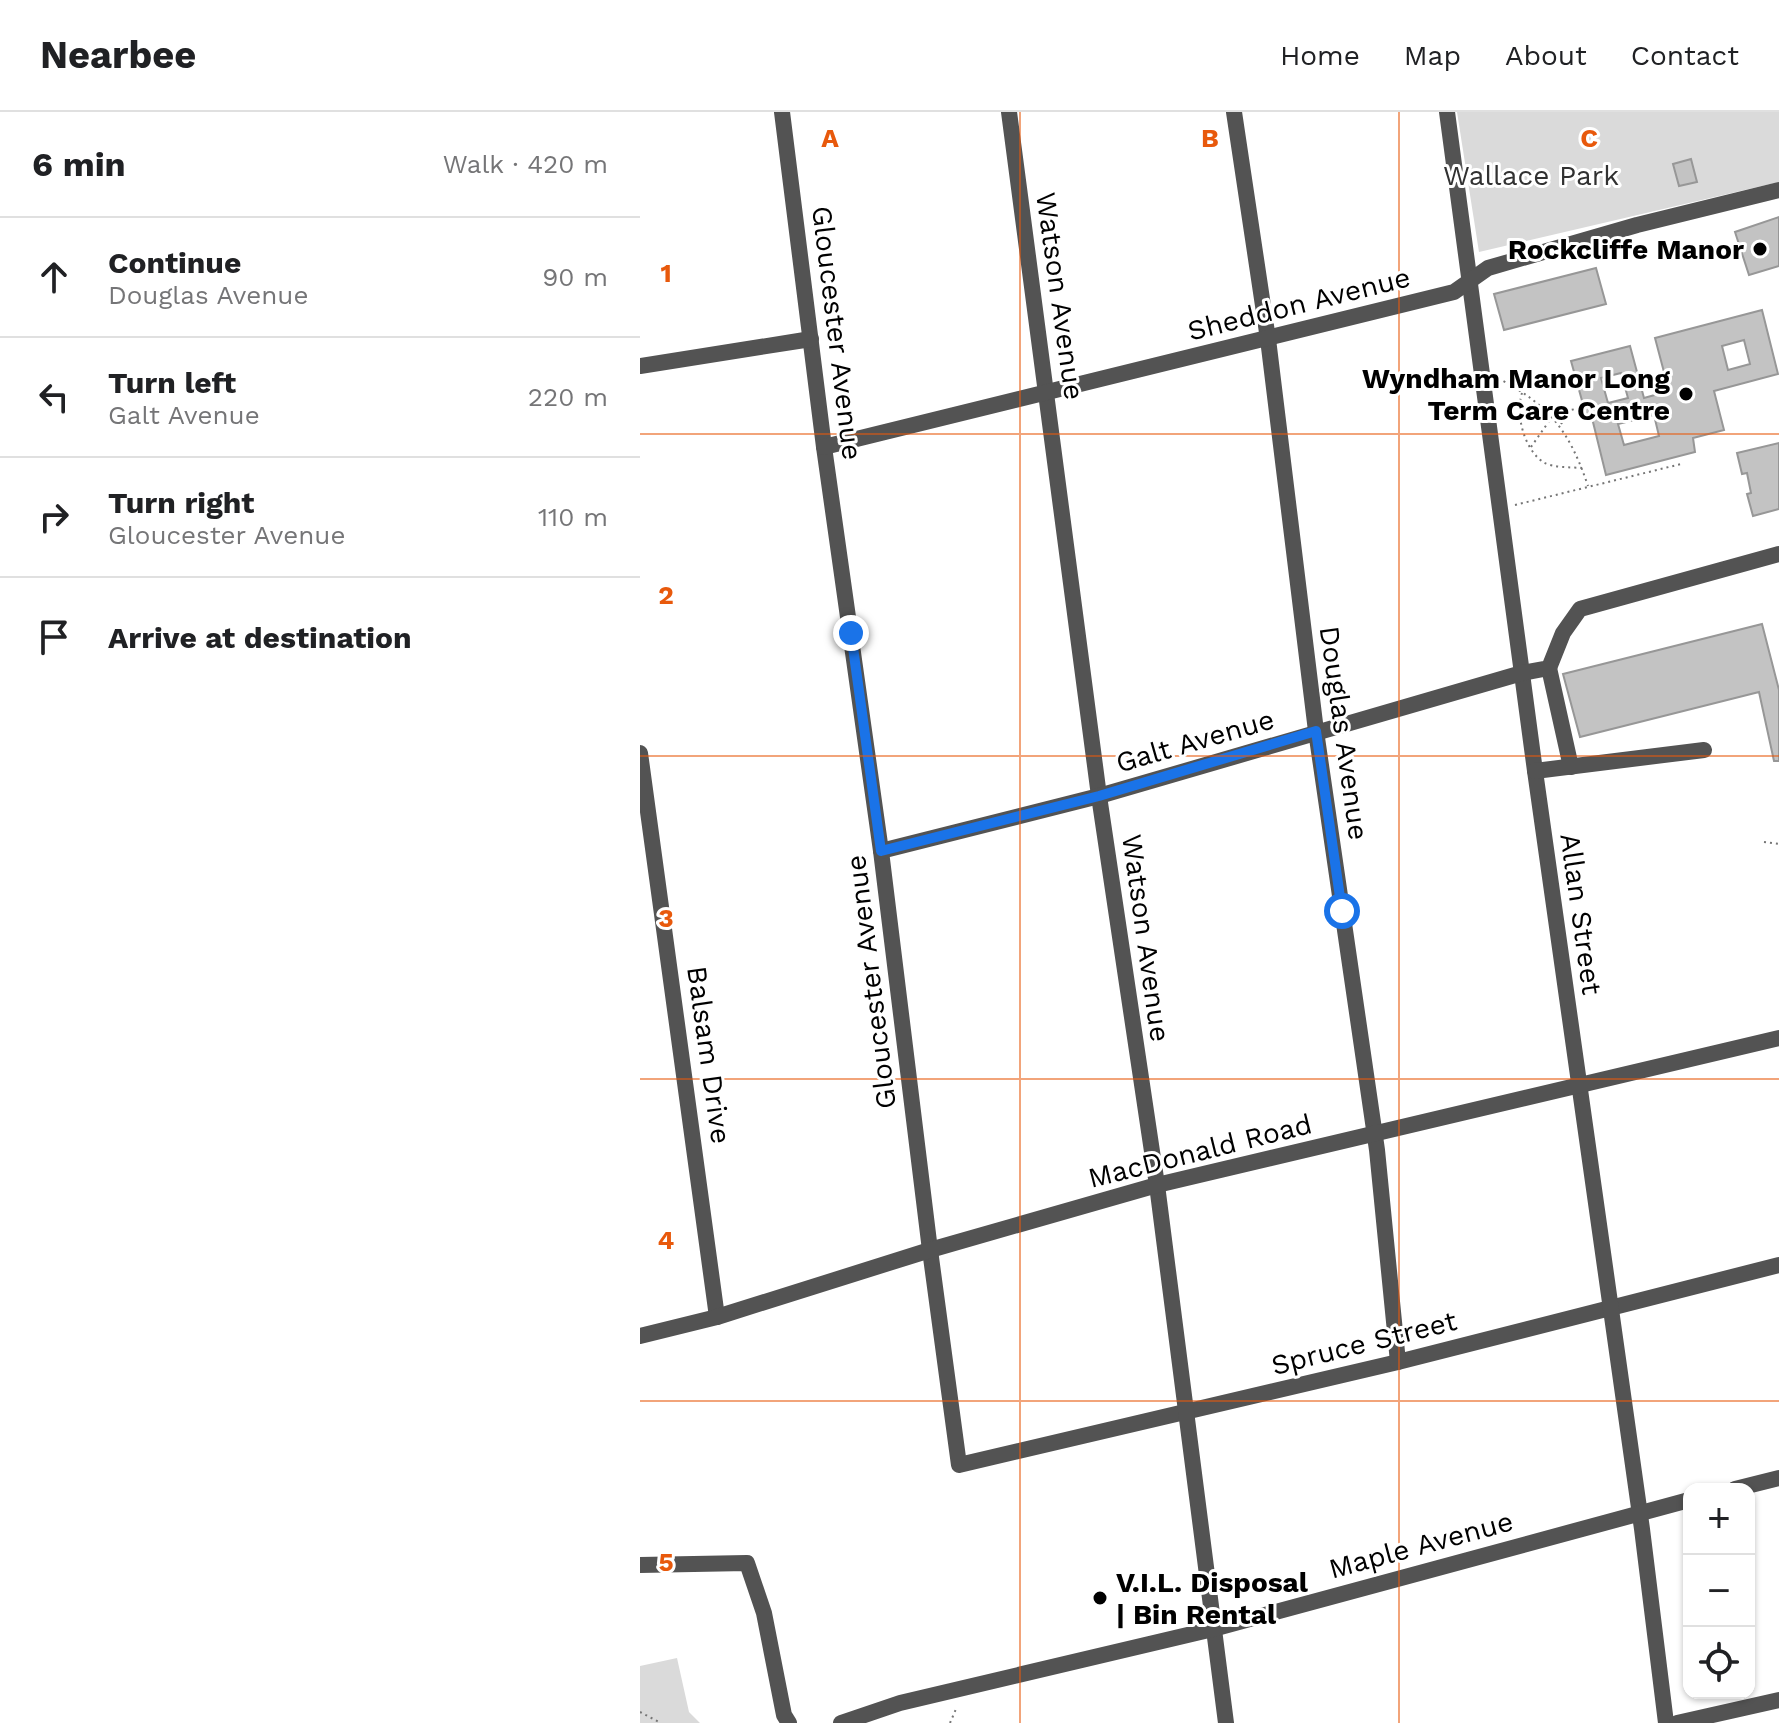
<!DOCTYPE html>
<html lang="en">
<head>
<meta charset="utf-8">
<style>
	:root { --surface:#fff; --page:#f6f6f6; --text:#202124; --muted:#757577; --line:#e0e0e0 }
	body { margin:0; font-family:"Work Sans",sans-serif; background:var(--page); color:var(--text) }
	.controls { position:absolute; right:24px; bottom:24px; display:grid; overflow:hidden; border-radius:16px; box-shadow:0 2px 6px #0004 }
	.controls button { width:72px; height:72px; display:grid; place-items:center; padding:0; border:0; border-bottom:2px solid var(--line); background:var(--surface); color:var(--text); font:40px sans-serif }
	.stop { position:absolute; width:24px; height:24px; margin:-18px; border:6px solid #1a73e8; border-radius:50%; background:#fff }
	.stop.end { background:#1a73e8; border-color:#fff; box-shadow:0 2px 8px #0008 }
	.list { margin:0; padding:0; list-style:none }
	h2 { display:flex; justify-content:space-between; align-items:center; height:104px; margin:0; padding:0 32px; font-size:34px }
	h2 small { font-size:26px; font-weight:400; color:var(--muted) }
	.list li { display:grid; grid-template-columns:52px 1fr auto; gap:24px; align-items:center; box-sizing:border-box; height:120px; padding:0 32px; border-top:2px solid var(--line) }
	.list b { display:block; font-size:30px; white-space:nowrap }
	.list p { margin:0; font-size:26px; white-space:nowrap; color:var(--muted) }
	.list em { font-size:26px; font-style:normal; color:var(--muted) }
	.icon { flex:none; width:44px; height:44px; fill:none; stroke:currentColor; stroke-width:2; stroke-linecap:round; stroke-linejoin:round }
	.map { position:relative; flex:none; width:1139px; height:1611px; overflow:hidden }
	header { display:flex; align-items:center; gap:48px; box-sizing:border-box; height:112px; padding:0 40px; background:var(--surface); border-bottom:2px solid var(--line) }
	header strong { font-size:38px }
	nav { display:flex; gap:44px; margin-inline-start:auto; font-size:28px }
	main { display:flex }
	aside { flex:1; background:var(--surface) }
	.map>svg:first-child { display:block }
	.green { fill:#dadada }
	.building { fill:#c3c3c3; stroke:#979797; stroke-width:2; fill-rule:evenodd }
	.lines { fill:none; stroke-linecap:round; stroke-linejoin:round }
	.path { stroke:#757575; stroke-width:2; stroke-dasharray:2 4; stroke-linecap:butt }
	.minor { stroke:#535353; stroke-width:16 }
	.route { stroke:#1a73e8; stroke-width:10 }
	.grid { fill:none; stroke:#e8590c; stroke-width:2; stroke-opacity:0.55 }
	.poi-dot { fill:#000; stroke:#fff; stroke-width:3 }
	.labels { text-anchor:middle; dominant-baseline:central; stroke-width:6; stroke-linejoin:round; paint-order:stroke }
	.park-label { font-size:28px; fill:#313131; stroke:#fff }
	.poi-label { font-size:28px; font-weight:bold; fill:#000; stroke:#fff; text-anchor:end }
	.street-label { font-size:28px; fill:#000; stroke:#fff }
	.grid-label { font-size:26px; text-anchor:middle; font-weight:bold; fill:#e8590c; stroke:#fff; stroke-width:6; stroke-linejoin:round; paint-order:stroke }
</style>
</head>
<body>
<header>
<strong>Nearbee</strong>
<nav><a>Home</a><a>Map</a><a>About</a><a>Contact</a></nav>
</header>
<main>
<aside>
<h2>6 min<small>Walk · 420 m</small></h2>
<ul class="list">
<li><svg class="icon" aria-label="ahead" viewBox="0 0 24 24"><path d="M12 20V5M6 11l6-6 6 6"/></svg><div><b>Continue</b><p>Douglas Avenue</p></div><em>90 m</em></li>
<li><svg class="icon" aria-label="left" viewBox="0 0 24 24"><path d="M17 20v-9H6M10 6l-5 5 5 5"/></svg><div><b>Turn left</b><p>Galt Avenue</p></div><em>220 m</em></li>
<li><svg class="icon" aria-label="right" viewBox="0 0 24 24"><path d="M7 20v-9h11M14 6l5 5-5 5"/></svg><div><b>Turn right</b><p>Gloucester Avenue</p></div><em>110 m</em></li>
<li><svg class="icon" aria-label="arrive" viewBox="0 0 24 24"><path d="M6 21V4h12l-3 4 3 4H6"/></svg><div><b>Arrive at destination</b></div></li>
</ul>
</aside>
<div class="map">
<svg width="1139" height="1611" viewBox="0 0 1139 1611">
	<rect width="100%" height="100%" fill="#fff"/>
	<g class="green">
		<path d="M817,0H1139V70L839,140Z"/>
		<path d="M37,1546L49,1600L60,1611H0V1554Z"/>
	</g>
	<g class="building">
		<path d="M1051,47L1057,70L1039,74L1033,52Z"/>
		<path d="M1139,105V154L1109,163L1095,120Z"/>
		<path d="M956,156L966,192L864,218L854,182Z"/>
		<path d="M1122,198L1138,262L1074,279L1084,318L1053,326L1055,340L966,363L951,302L946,303L931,249L990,234L1004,286L1029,279L1015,226ZM1104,228L1110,252L1088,258L1082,234ZM981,261L988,286L968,291L961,266ZM1014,303L1019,324L984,333L978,312Z"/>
		<path d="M1139,331V397L1113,404L1107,382L1111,381L1107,361L1102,362L1097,341Z"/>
		<path d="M1122,512L1139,578V649H1134L1119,580L940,625L923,562Z"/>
	</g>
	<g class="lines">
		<g class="path">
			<path d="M858,266C910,294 929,318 948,374"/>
			<path d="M882,281C875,302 884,337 903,350C913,356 931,355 942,356"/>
			<path d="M921,312L931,298L940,296"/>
			<path d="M891,335L912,305"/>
			<path d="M875,393L1041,352"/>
			<path d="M1124,730L1139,732"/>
			<path d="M0,1600L21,1611"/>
			<path d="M310,1611L316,1597"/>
		</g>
		<g class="minor">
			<path d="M142,0L184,335L241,739L290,1138L319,1353L758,1250L1139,1153"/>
			<path d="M369,0L459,684L517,1073L586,1611"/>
			<path d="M594,0L628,227L676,619L737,1038L758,1250"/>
			<path d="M807,0L895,659L1002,1417L1026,1611"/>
			<path d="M0,254L171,227"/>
			<path d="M184,335L814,180L848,156L997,113L1139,78"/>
			<path d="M909,556L931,655"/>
			<path d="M0,641L77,1205"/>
			<path d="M895,659L1064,638"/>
			<path d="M241,739L459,684L882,561L909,556L923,521L940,497L1139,442"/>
			<path d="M0,1224L77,1205L290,1138L517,1073L1139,926"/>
			<path d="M1095,1377L1139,1366"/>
			<path d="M0,1453L107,1451L124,1501L144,1603L149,1611"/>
			<path d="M201,1611L260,1591L573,1517L1049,1388"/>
			<path d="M1037,1611L1139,1588"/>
		</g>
	</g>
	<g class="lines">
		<path class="route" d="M211,521L241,739L459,684L676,619L702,799"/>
	</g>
	<path class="grid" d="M380,0V1611M759,0V1611M0,322H1139M0,644H1139M0,967H1139M0,1289H1139"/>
	<g class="poi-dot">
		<circle cx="1120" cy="137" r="8"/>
		<circle cx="1046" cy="282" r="8"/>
		<circle cx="460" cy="1486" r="8"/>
	</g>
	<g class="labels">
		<g class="park-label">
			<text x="891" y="63">Wallace Park</text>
		</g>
		<g class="poi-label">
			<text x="1104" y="137">Rockcliffe Manor</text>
			<text x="1030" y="266">Wyndham Manor Long<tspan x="1030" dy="32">Term Care Centre</tspan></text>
			<text x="476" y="1470" text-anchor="start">V.I.L. Disposal<tspan x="476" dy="32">| Bin Rental</tspan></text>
		</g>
		<g class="street-label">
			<text transform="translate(420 184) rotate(82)">Watson Avenue</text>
			<text transform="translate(659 192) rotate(-14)">Sheddon Avenue</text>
			<text transform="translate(197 221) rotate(83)">Gloucester Avenue</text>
			<text transform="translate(704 621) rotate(82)">Douglas Avenue</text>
			<text transform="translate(555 629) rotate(-16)">Galt Avenue</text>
			<text transform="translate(941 802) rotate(82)">Allan Street</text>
			<text transform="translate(506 826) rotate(82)">Watson Avenue</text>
			<text transform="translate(231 870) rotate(-97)">Gloucester Avenue</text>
			<text transform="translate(69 943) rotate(82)">Balsam Drive</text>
			<text transform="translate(560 1039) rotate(-14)">MacDonald Road</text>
			<text transform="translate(724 1231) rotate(-14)">Spruce Street</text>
			<text transform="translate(781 1433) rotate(-15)">Maple Avenue</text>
		</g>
	</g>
	<g class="grid-label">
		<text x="190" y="35">A</text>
		<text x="570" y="35">B</text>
		<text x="949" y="35">C</text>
		<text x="26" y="170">1</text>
		<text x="26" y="492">2</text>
		<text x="26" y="815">3</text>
		<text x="26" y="1137">4</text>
		<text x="26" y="1459">5</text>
	</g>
</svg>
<div class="controls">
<button>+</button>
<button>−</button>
<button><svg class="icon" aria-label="locate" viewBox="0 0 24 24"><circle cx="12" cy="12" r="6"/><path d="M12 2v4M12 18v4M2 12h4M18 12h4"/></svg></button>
</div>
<div class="stop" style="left:702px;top:799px"></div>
<div class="stop end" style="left:211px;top:521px"></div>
</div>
</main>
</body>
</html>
